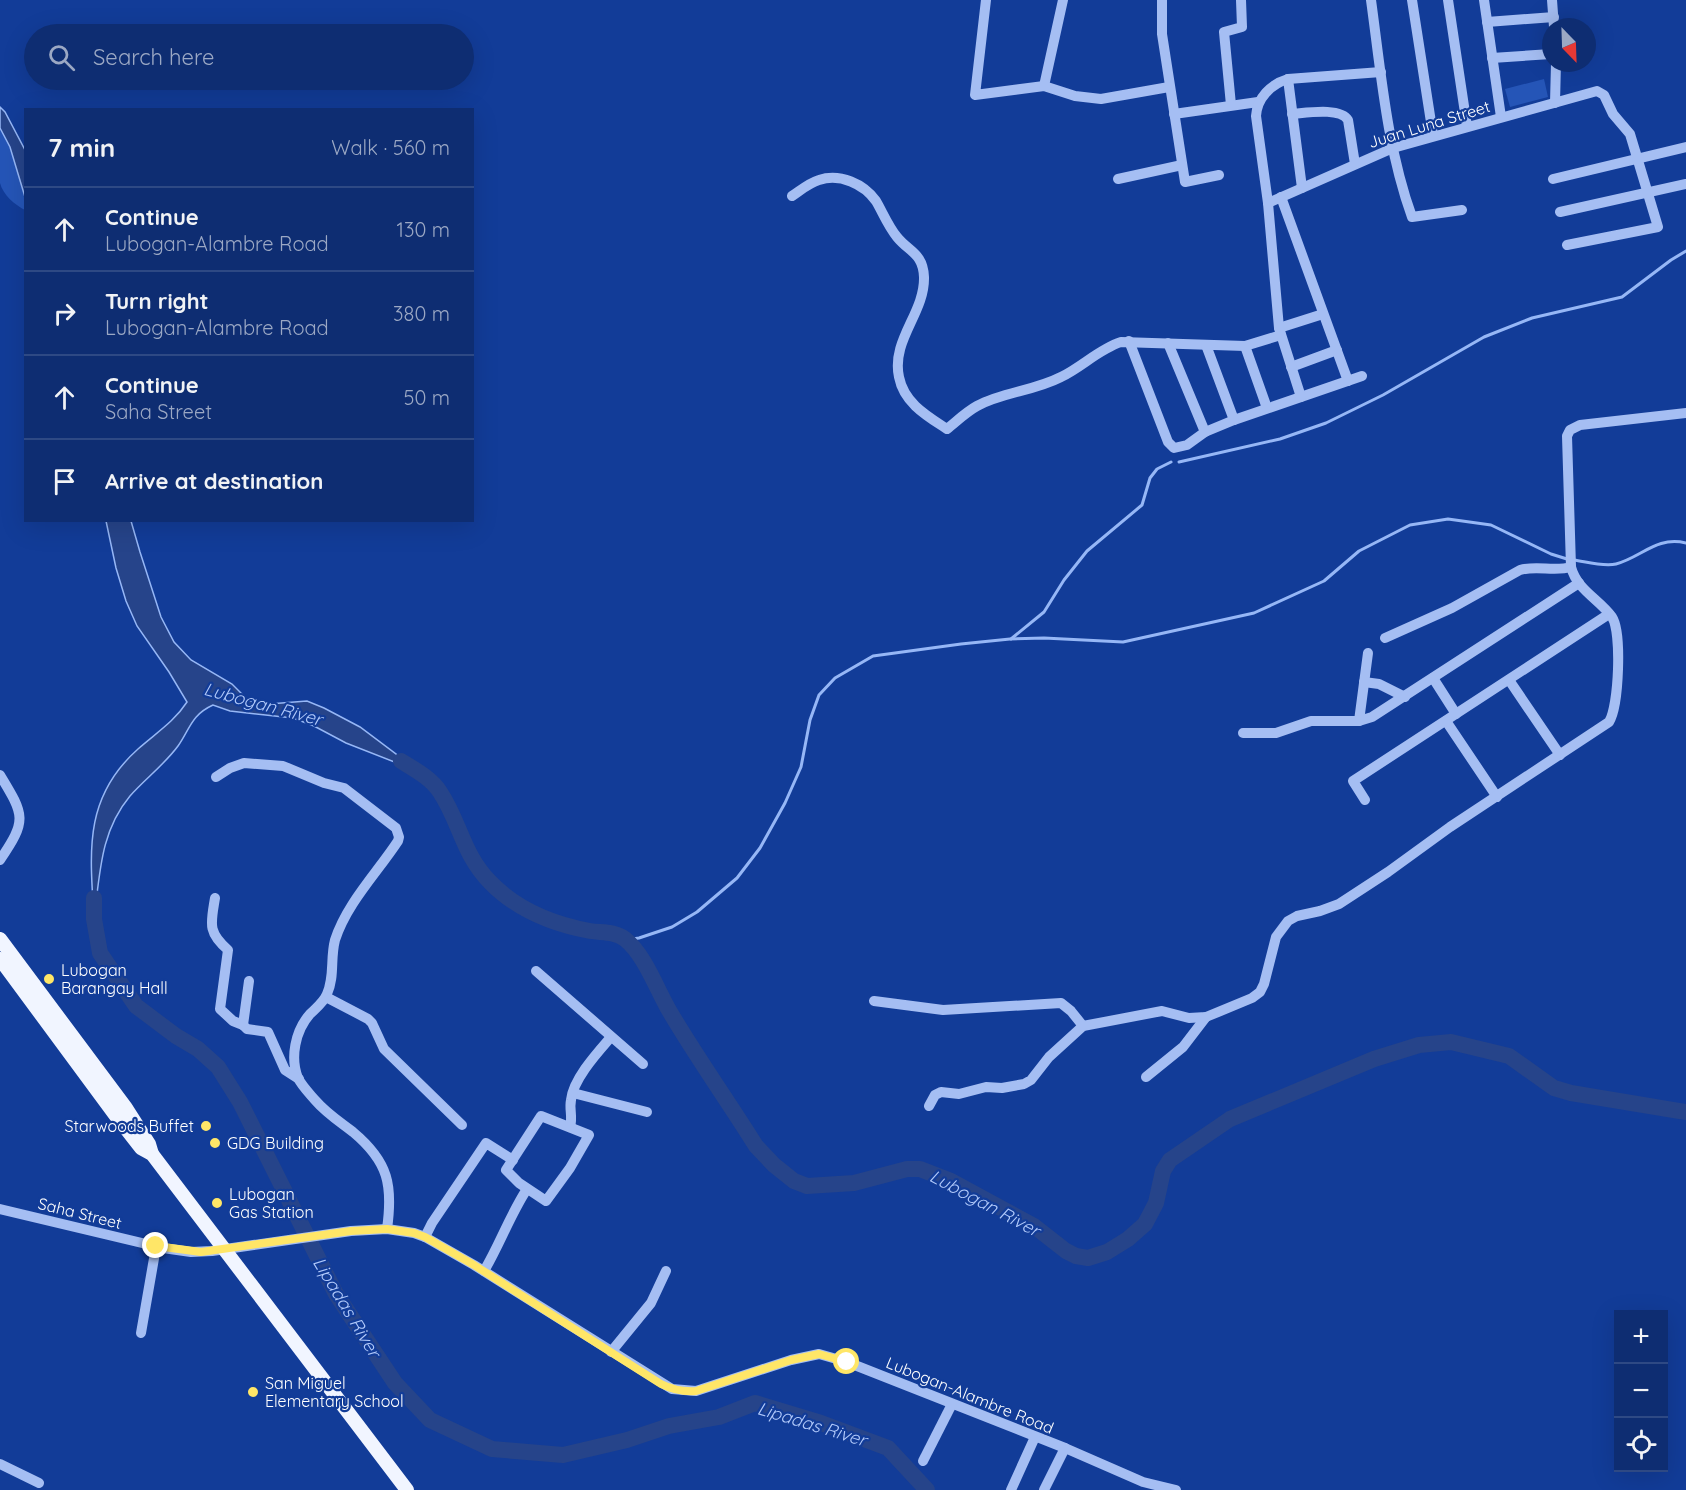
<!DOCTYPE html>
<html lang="en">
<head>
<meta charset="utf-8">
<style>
	:root { --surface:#0e2d72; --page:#173577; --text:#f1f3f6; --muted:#9ba8c4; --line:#2e4984 }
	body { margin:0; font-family:Quicksand,sans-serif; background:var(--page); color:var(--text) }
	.controls { position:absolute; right:18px; bottom:18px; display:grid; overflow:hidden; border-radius:0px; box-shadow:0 6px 24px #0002 }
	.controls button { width:54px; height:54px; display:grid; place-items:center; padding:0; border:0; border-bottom:2px solid var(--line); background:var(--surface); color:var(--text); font:30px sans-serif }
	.compass { position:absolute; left:1542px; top:18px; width:54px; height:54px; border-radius:50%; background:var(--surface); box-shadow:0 6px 24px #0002; rotate:157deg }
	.stop { position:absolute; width:18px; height:18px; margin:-14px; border:4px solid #ffe667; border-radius:50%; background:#fff }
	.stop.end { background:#ffe667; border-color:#fff; box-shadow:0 2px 6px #0008 }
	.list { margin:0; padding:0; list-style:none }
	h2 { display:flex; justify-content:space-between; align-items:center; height:78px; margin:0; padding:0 24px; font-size:26px }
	h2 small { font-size:20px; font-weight:400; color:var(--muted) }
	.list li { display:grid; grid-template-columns:39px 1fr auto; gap:18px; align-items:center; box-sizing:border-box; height:84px; padding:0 24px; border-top:2px solid var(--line) }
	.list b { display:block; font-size:22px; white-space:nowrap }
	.list p { margin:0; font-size:20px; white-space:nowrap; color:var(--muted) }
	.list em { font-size:20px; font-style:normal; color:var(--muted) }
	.icon { flex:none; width:33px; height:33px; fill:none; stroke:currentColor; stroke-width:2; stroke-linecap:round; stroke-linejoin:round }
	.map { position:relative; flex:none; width:1686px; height:1490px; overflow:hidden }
	.search { position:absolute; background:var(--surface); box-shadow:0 6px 24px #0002; left:24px; top:24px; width:450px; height:66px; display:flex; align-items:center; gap:15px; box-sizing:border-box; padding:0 21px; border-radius:33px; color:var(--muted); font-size:22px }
	.panel { position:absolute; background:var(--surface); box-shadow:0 6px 24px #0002; left:24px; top:108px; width:450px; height:414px; border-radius:0px }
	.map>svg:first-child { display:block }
	.green { fill:#2555b7 }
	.water { fill:#26448a; stroke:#96b7f6; stroke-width:1.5 }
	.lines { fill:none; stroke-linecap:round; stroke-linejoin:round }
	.stream { stroke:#96b7f6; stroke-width:3 }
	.river { stroke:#26448a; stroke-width:16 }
	.minor { stroke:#a5bef3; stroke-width:10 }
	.major { stroke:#f1f5ff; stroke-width:14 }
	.route { stroke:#ffe667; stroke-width:8 }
	.poi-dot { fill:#ffe667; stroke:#123c98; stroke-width:2 }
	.labels { text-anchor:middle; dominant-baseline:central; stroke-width:4.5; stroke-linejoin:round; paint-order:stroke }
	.street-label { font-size:16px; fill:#fff; stroke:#123c98 }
	.poi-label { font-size:16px; fill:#fff; stroke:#123c98; text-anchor:start }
	.water-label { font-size:18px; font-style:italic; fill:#b1c9fa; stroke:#123c98 }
</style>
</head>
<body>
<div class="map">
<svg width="1686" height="1490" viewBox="0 0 1686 1490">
	<rect width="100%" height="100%" fill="#123c98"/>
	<g class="green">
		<path d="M1544,79L1548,97L1510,107L1505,89Z"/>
		<path d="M0,128C13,147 25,186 25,210C15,205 3,195 0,183Z"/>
	</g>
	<g class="water">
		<path d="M0,107L5,112L25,150V197L10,147L0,128Z"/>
		<path d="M106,521H131L140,552L161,617L174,642L191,660L232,684L249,701L269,704L307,701L324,708L360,727L420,772L346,743L314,726L293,718L230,711L213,705C191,715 190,729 178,746C164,765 145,779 130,796C100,832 100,874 94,919C90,852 83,798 138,749C156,733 174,722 187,702L169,672L137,626L126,601L116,568Z"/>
	</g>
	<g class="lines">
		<g class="stream">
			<path d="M1179,462L1280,439L1326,423L1383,395L1484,337L1532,318L1622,297L1671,260L1686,251"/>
			<path d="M1574,560C1587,562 1604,567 1616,564C1642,557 1656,536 1686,543"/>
			<path d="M1011,639L1044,612L1064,580L1087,551L1142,505L1150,478L1157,469L1171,462"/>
			<path d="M626,940L639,938L672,927L697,912L737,878L760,848L785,803L801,767L810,720L819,695L835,678L873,656L961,644L1010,639L1044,638L1123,642L1254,613L1324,581L1359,551L1410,525L1448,519L1491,525L1551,554L1567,559"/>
		</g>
		<g class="river">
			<path d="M401,761C414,769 431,778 440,792C460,822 463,855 490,882C517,910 552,924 590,931C602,933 614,931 625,939C645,955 657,990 670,1012C697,1058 728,1101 756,1146L774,1165L794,1181L807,1186L854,1183L907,1169H920L951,1181L1034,1226L1066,1251L1076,1256L1088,1258L1107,1252L1128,1239L1145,1224L1156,1203L1163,1171L1170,1160L1230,1119L1374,1059L1419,1045L1451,1042L1509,1056L1554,1088L1571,1093L1686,1112"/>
			<path d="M94,898V919L100,953L136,1006L176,1036L198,1049L218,1067L240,1102L336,1294L395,1383L430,1420L492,1449L563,1455L627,1440L669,1426L719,1417L755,1403L821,1423L888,1448L927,1490"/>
		</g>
		<g class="minor">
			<path d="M986,0L975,95L1044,86L1075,96L1101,99L1169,87"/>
			<path d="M1162,0V34L1185,182L1219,175"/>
			<path d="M1371,0C1381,73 1387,148 1412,217L1462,210"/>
			<path d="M1412,0L1433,135"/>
			<path d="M1448,0L1467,126"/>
			<path d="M1484,0L1501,117"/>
			<path d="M1552,0L1554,27"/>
			<path d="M1487,22L1554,17"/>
			<path d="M1492,58L1551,54"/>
			<path d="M1288,79L1302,188"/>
			<path d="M1044,86L1063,0"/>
			<path d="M1555,103L1556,63"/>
			<path d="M1231,105L1224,32L1242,27L1241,0"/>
			<path d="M1174,114L1258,102"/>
			<path d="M1292,114C1306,113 1340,107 1348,120L1355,164"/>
			<path d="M1118,179L1182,165"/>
			<path d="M1553,179L1686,147"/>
			<path d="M792,196C801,190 809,183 819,180C840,173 864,184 876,201C883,213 888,226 897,237C909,252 923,253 924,277C925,313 891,340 899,377C904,403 927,416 947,429C957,421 966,412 977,406C1003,392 1034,391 1061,377C1082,367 1099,349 1121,342L1245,346L1281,335"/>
			<path d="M1281,197L1348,381"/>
			<path d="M1268,203L1393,148L1597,91L1604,95L1613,114L1630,134L1658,227L1567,245"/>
			<path d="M1560,212L1686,184"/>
			<path d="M1279,328L1323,314"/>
			<path d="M1129,341L1168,442L1174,448L1187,445L1205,432L1234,420L1362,376"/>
			<path d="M1168,343L1205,432"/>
			<path d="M1206,345L1234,420"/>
			<path d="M1245,346L1267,408"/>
			<path d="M1291,367L1337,350"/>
			<path d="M1301,397L1279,328L1268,203L1256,116C1257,98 1271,84 1288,79L1381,72"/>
			<path d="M1385,638L1452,608L1520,570C1537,565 1554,572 1571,567"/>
			<path d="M1433,678L1456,714"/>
			<path d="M1509,680L1560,755"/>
			<path d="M1364,682L1379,684L1405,697"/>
			<path d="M1359,721L1368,653"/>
			<path d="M1446,721L1497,797"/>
			<path d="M1243,733H1276L1311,721H1359L1372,717L1579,583"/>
			<path d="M0,775C25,816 27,820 0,860"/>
			<path d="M216,777L230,768L244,763L283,766L324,783L344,788L396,828L399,837L398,841C377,873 347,903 335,940C330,959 335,976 327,994C324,1002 316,1008 310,1014C295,1031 290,1058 298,1078C302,1086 309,1093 315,1100C326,1113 340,1122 353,1132C389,1162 393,1186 387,1229"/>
			<path d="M1365,800L1353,781L1609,614"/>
			<path d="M215,898C211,923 207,932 228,950L220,1009L233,1021L243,1025"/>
			<path d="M536,971L643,1064"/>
			<path d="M249,981L243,1025L247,1029L268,1032L285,1070L299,1079"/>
			<path d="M326,997L368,1019L372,1023L384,1049L462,1125"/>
			<path d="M874,1001L943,1010L1061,1003L1071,1011L1083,1026"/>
			<path d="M1146,1077L1183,1047L1206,1017"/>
			<path d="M573,1093L647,1112"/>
			<path d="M929,1106L935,1095L941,1092L959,1094L986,1087L1002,1088L1024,1084L1031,1080L1049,1057L1083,1026L1162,1011L1189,1018L1206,1017L1252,998L1260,992L1264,984L1276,937L1288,921L1297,916L1320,911L1339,904L1388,872L1450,827L1609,722C1619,706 1622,632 1612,617C1599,599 1577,590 1571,567L1567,436L1570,430L1580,425L1686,413"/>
			<path d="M541,1116L589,1135L570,1168L546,1201L519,1183L506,1170Z"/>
			<path d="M570,1127C573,1116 569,1110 571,1100C573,1079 598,1052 611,1037"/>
			<path d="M0,1209L163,1248L191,1252L212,1251L351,1231L387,1229L414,1233L425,1237L474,1265L672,1389L696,1391L791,1360L819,1354L847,1362L1065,1448L1143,1482L1176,1490"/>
			<path d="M425,1237L432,1223L486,1143L513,1160"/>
			<path d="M484,1271C500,1244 510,1215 527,1189"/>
			<path d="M141,1333L156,1247"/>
			<path d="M611,1352L651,1303L666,1271"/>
			<path d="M923,1461L952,1404"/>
			<path d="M0,1464L39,1483"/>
			<path d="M1011,1490L1035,1437"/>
			<path d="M1044,1490L1065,1448"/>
		</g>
		<g class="major">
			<path d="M0,939L126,1108L149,1144L152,1154"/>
			<path d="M0,959L116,1116L141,1148L152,1154L407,1490"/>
		</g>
	</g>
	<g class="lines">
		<path class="route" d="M156,1246L201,1252L351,1231L387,1229L414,1233L425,1237L474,1265L661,1384C673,1390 683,1392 696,1391L791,1360L819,1354L847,1362"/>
	</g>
	<g class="poi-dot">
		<circle cx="49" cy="979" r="6"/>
		<circle cx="206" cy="1126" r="6"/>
		<circle cx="215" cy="1143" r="6"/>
		<circle cx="217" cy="1203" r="6"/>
		<circle cx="253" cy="1392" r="6"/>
	</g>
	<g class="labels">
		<g class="street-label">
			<text transform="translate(1429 124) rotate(-17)">Juan Luna Street</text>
			<text transform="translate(80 1213) rotate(14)">Saha Street</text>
			<text transform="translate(970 1395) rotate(22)">Lubogan-Alambre Road</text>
		</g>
		<g class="poi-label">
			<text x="61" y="970">Lubogan<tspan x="61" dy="18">Barangay Hall</tspan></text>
			<text x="194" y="1126" text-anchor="end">Starwoods Buffet</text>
			<text x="227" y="1143">GDG Building</text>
			<text x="229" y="1194">Lubogan<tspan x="229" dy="18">Gas Station</tspan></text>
			<text x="265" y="1383">San Miguel<tspan x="265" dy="18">Elementary School</tspan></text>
		</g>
		<g class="water-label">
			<text transform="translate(263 704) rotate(15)">Lubogan River</text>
			<text transform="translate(985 1203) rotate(28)">Lubogan River</text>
			<text transform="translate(347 1307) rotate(59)">Lipadas River</text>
			<text transform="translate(812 1424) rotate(17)">Lipadas River</text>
		</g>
	</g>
</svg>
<div class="controls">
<button>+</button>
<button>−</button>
<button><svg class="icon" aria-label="locate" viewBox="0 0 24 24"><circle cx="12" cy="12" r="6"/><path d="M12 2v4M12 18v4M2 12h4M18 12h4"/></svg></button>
</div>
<svg class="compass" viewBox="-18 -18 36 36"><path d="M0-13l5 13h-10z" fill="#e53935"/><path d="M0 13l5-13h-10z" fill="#9ba8c4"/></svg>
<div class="stop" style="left:847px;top:1362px"></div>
<div class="stop end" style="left:156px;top:1246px"></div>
<div class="search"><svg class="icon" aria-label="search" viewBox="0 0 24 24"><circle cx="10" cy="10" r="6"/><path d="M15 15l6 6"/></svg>Search here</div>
<section class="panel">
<h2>7 min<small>Walk · 560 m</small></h2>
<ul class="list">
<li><svg class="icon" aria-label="ahead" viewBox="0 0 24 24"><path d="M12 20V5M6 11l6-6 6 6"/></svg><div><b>Continue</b><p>Lubogan-Alambre Road</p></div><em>130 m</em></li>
<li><svg class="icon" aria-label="right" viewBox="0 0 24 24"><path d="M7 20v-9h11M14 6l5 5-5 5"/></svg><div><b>Turn right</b><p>Lubogan-Alambre Road</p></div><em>380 m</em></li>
<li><svg class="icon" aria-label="ahead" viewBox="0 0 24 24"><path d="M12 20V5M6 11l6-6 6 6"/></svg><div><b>Continue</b><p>Saha Street</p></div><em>50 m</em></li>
<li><svg class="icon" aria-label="arrive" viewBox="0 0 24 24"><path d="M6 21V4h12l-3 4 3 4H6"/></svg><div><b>Arrive at destination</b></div></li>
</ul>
</section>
</div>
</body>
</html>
